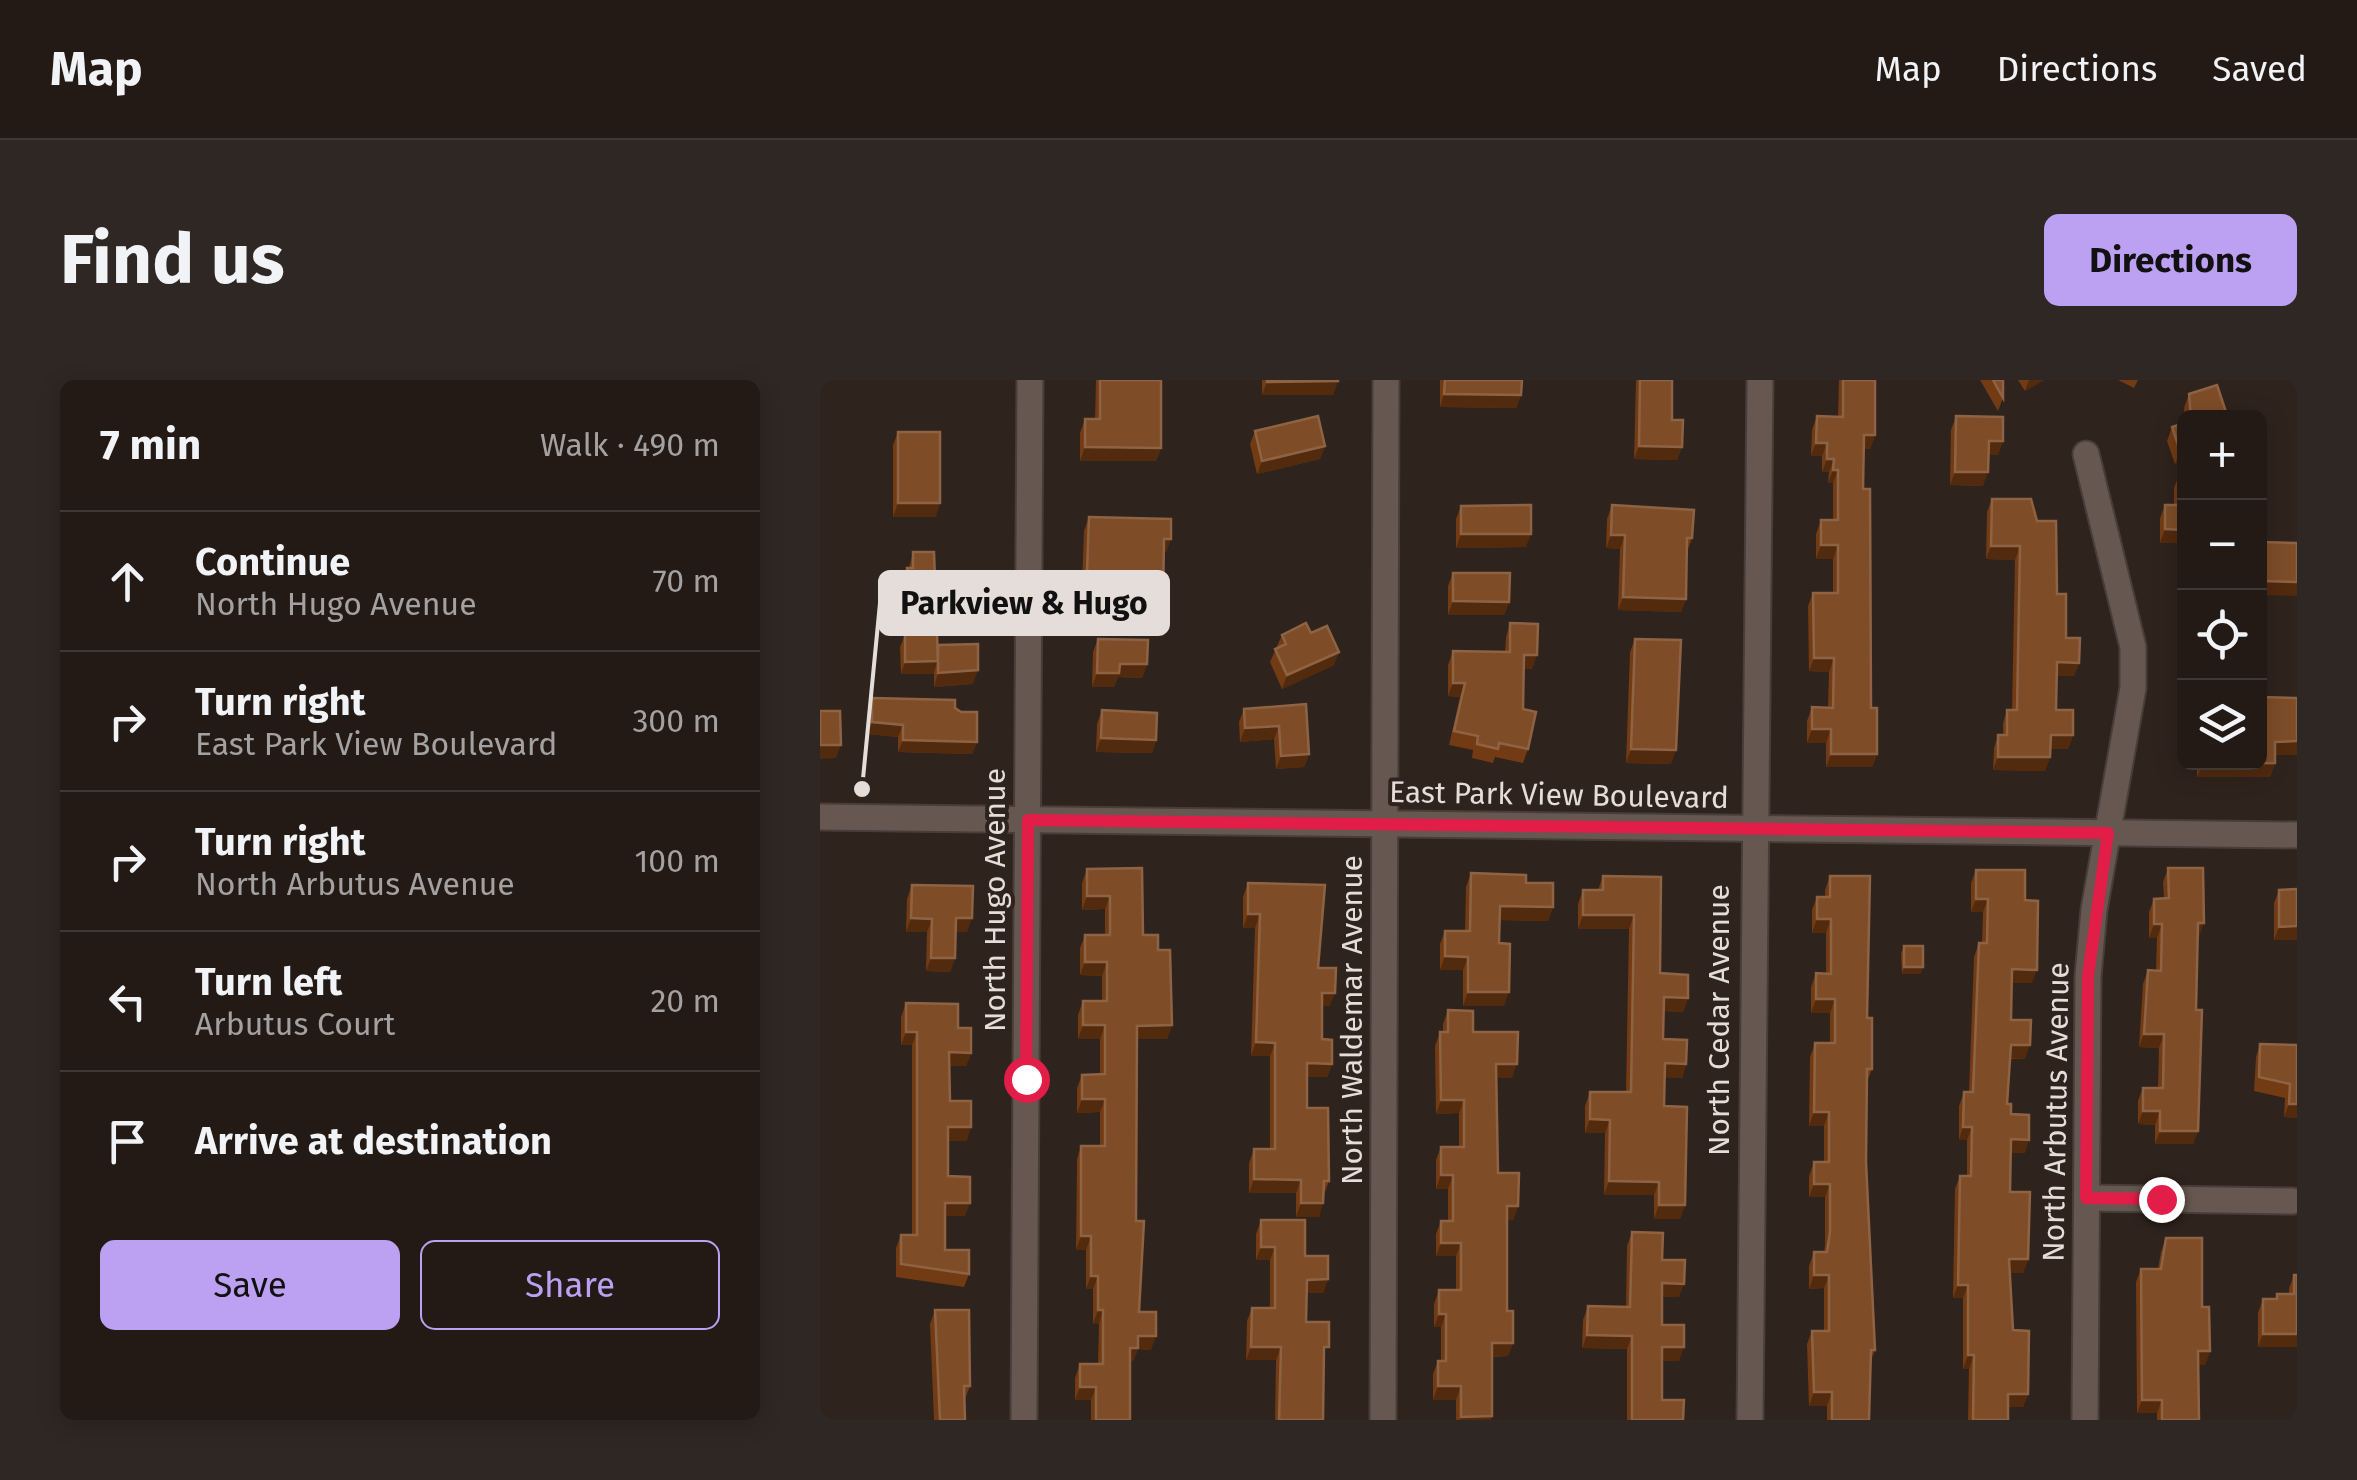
<!DOCTYPE html>
<html lang="en">
<head>
<meta charset="utf-8">
<style>
	:root { --surface:#231a16; --page:#2f2723; --text:#f1f3f6; --muted:#a3a1a1; --line:#403835; --accent:#bca0f2 }
	body { margin:0; font-family:"Fira Sans",sans-serif; background:var(--page); color:var(--text) }
	.controls { position:absolute; right:30px; top:30px; display:grid; overflow:hidden; border-radius:15px; box-shadow:0 5px 25px #0003 }
	.controls button { width:90px; height:90px; display:grid; place-items:center; padding:0; border:0; border-bottom:2px solid var(--line); background:var(--surface); color:var(--text); font:50px sans-serif }
	.stop { position:absolute; width:30px; height:30px; margin:-22px; border:8px solid #e11d48; border-radius:50%; background:#fff }
	.stop.end { background:#e11d48; border-color:#fff; box-shadow:0 2px 10px #0008 }
	.list { margin:0; padding:0; list-style:none }
	h2 { display:flex; justify-content:space-between; align-items:center; height:130px; margin:0; padding:0 40px; font-size:42px }
	h2 small { font-size:32px; font-weight:400; color:var(--muted) }
	.list li { display:grid; grid-template-columns:65px 1fr auto; gap:30px; align-items:center; box-sizing:border-box; height:140px; padding:0 40px; border-top:2px solid var(--line) }
	.list b { display:block; font-size:38px; white-space:nowrap }
	.list p { margin:0; font-size:32px; white-space:nowrap; color:var(--muted) }
	.list em { font-size:32px; font-style:normal; color:var(--muted) }
	.actions { display:flex; gap:20px; padding:30px 40px }
	.actions a { flex:1; padding:22px 0; border:2px solid var(--accent); border-radius:15px; text-align:center; font-size:35px; color:var(--accent) }
	.actions .main { background:var(--accent); color:#111 }
	.icon { flex:none; width:55px; height:55px; fill:none; stroke:currentColor; stroke-width:2; stroke-linecap:round; stroke-linejoin:round }
	.map { position:relative; flex:none; width:1477px; height:1040px; overflow:hidden; border-radius:15px }
	header { display:flex; align-items:center; gap:60px; box-sizing:border-box; height:140px; padding:0 50px; background:var(--surface); border-bottom:2px solid var(--line) }
	header strong { font-size:48px }
	nav { display:flex; gap:55px; margin-inline-start:auto; font-size:35px }
	.intro { display:flex; align-items:center; justify-content:space-between; box-sizing:border-box; height:240px; padding:0 60px }
	h1 { margin:0; font-size:70px }
	.button { padding:25px 45px; border-radius:15px; background:var(--accent); color:#111; font-size:35px; font-weight:700 }
	main { display:flex; gap:60px; padding:0 60px }
	aside { flex:1; background:var(--surface); border-radius:15px; box-shadow:0 5px 25px #0003 }
	.map>svg:first-child { display:block }
	.lines { fill:none; stroke-linecap:round; stroke-linejoin:round }
	.minor-casing { stroke:#483e39; stroke-width:29 }
	.minor { stroke:#665850; stroke-width:25 }
	.wall { fill:#723b13 }
	.shaded-wall { fill:#522a0e }
	.building { fill:#7e4d28; stroke:#8e6344; stroke-width:2.5 }
	.route { stroke:#e11d48; stroke-width:12 }
	.labels { text-anchor:middle; dominant-baseline:central; stroke-width:8; stroke-linejoin:round; paint-order:stroke }
	.street-label { font-size:30px; fill:#e5ddd9; stroke:#2f231d }
	.leader { fill:none; stroke:#e5ddd9; stroke-width:4 }
	.callout-dot { fill:#e5ddd9; stroke:#2f231d; stroke-width:4 }
	.callout { fill:#e5ddd9; stroke:#e5ddd9; stroke-width:4 }
	.callout-label { font-size:32px; text-anchor:middle; font-weight:bold; fill:#111 }
</style>
</head>
<body>
<header>
<strong>Map</strong>
<nav><a>Map</a><a>Directions</a><a>Saved</a></nav>
</header>
<div class="intro"><h1>Find us</h1><a class="button">Directions</a></div>
<main>
<aside>
<h2>7 min<small>Walk · 490 m</small></h2>
<ul class="list">
<li><svg class="icon" aria-label="ahead" viewBox="0 0 24 24"><path d="M12 20V5M6 11l6-6 6 6"/></svg><div><b>Continue</b><p>North Hugo Avenue</p></div><em>70 m</em></li>
<li><svg class="icon" aria-label="right" viewBox="0 0 24 24"><path d="M7 20v-9h11M14 6l5 5-5 5"/></svg><div><b>Turn right</b><p>East Park View Boulevard</p></div><em>300 m</em></li>
<li><svg class="icon" aria-label="right" viewBox="0 0 24 24"><path d="M7 20v-9h11M14 6l5 5-5 5"/></svg><div><b>Turn right</b><p>North Arbutus Avenue</p></div><em>100 m</em></li>
<li><svg class="icon" aria-label="left" viewBox="0 0 24 24"><path d="M17 20v-9H6M10 6l-5 5 5 5"/></svg><div><b>Turn left</b><p>Arbutus Court</p></div><em>20 m</em></li>
<li><svg class="icon" aria-label="arrive" viewBox="0 0 24 24"><path d="M6 21V4h12l-3 4 3 4H6"/></svg><div><b>Arrive at destination</b></div></li>
</ul>
<div class="actions"><a class="main">Save</a><a>Share</a></div>
</aside>
<div class="map">
<svg width="1477" height="1040" viewBox="0 0 1477 1040">
	<rect width="100%" height="100%" fill="#2f231d"/>
	<g class="lines">
		<defs>
			<g id="minor">
				<path d="M0,437L1477,455"/>
				<path d="M1267,818L1472,821"/>
				<path d="M204,1040L210,0"/>
				<path d="M563,1040L566,0"/>
				<path d="M930,1040L940,0"/>
				<path d="M1265,1040L1268,596L1274,530L1313,308V267L1266,74"/>
			</g>
		</defs>
		<use href="#minor" class="minor-casing"/>
		<use href="#minor" class="minor"/>
	</g>
	<g class="wall">
		<path d="M276,0H341V68L336,81H260V53L265,39H275Z"/>
		<path d="M442,0H518L513,15H442Z"/>
		<path d="M620,0H702L701,15L696,28L620,27Z"/>
		<path d="M816,0H852V40L862,67L857,80L814,79Z"/>
		<path d="M1019,0H1055V55L1050,69H1044L1043,109L1051,328L1057,374L1052,387H1006V363H987V341L992,327L1008,328L1009,292L989,291L988,226L993,213H1013V179H996V154L1001,140H1013V103H1008L1009,92H1002V76H991L992,50L997,36L1018,37Z"/>
		<path d="M1160,0H1183V18L1178,31Z"/>
		<path d="M1198,0H1224L1205,11Z"/>
		<path d="M1298,0H1318L1314,8Z"/>
		<path d="M1369,14L1408,38H1365L1364,28Z"/>
		<path d="M1136,36L1183,61L1178,75H1168L1163,106L1130,105L1131,50Z"/>
		<path d="M1352,47L1364,81L1355,84L1347,61Z"/>
		<path d="M435,51L505,66L500,79L437,94L430,64Z"/>
		<path d="M78,52L116,137H73V65Z"/>
		<path d="M1359,95H1364V163H1340V138L1345,125H1354V108Z"/>
		<path d="M1172,119L1237,214L1246,258L1259,283L1254,296H1237L1236,330L1253,355L1248,369H1230V377L1225,391L1173,390L1174,368L1178,355H1183V343L1187,330H1192L1195,180L1166,179L1167,132Z"/>
		<path d="M792,125L872,158L867,172L866,219L861,232L798,230L800,169L786,168L787,139Z"/>
		<path d="M641,126L706,167L636,168V139Z"/>
		<path d="M269,137L351,159L346,172H344L343,220L338,234L261,232L264,151Z"/>
		<path d="M93,172L117,269L153,304L114,307V293L113,294H81L80,267L85,255L83,201L89,188Z"/>
		<path d="M633,193L689,222L684,235H628V206Z"/>
		<path d="M1364,221V254L1359,235Z"/>
		<path d="M690,243L712,289L704,288L703,329L708,369L703,383L675,377L673,383L652,378L653,370L629,365L640,317L628,316V285L633,271L685,272L686,257Z"/>
		<path d="M491,253L514,285L462,309L450,282L462,255Z"/>
		<path d="M278,259L327,284L322,298L298,297L294,307H272L273,272Z"/>
		<path d="M815,259L851,384L806,383L810,272Z"/>
		<path d="M52,318L135,328L157,362L152,374L78,372V357L47,354L48,330Z"/>
		<path d="M1477,318V375H1455V383L1450,397H1377V382H1440Z"/>
		<path d="M486,324L489,374L484,387L456,389L454,359L420,362L419,342L424,329Z"/>
		<path d="M282,330L336,360L332,373L276,372L277,344Z"/>
		<path d="M1348,488L1379,557H1378L1376,630L1378,751L1373,764H1335V745L1318,744V721L1323,708H1338L1339,668L1319,667L1323,604L1328,590L1336,591L1337,558H1329V532L1334,519L1344,518L1343,502Z"/>
		<path d="M267,489L338,570L352,645L347,659H317L316,841L319,932L331,970L318,969L313,981H310V1040H271V1020H255V998L260,984H278L279,944H273V909H266V870H256L257,779L261,766H280V732L257,733V708L262,695L280,694V659H258V635L263,621H282V596L260,595V568L265,555H285V529L262,530V503Z"/>
		<path d="M1156,490L1205,520L1212,603H1192L1191,640L1205,679H1190L1187,724L1205,773H1191L1190,812L1208,879L1203,893H1190L1193,950L1208,1014L1203,1027H1188V1040H1148L1149,989H1143V918H1133L1135,809L1140,796H1147V760H1139V726L1144,712H1149L1154,577L1159,563H1162L1163,532H1151V503Z"/>
		<path d="M651,493L706,503L733,527L728,541L680,540L679,563L684,626H643V590H620V564L625,551H645L646,507Z"/>
		<path d="M783,496L841,497L840,593L868,618L863,632L844,631L843,659L866,684L862,698L845,697L844,726L865,825L860,839H834V815H784L785,753H765V726L770,712H806L809,549H758V524L763,510H778Z"/>
		<path d="M1010,496L1047,638L1052,689L1047,702L1046,782L1055,970L1050,983L1049,1040H1007V1026H989L987,964L992,951H1004V908L989,909V886L994,872H1004L1005,865V817H989V796L994,782H1004V746H989L990,677L995,663H1010V633H991V607L996,593L1006,594V553H992V530L997,517H1005V510Z"/>
		<path d="M428,503L498,588L510,626H502V659L512,684L507,697H487V728L509,801L504,815L499,837H476V813H429V783L434,769H450V676H431L435,548H423V517Z"/>
		<path d="M92,505L147,552H135V578L130,592L106,591L107,552H86L87,519Z"/>
		<path d="M1477,509V560H1454V523L1459,510Z"/>
		<path d="M1084,566L1103,587L1100,594H1082L1081,573Z"/>
		<path d="M86,623L138,648L151,673L146,686H129L130,721L147,761H128V796L145,836H125V870L149,894L144,907L76,897V868L81,855H92V665H81V637Z"/>
		<path d="M628,630L653,652L692,698L677,697L678,793L698,826L693,840H687V931L693,963L688,976L672,977L671,1040H636V1020H613V994L618,981H621V947H614V924L619,910H636V876H616V854L621,841H628V809H616V780L621,767H639V733L616,734L615,666L620,652H623V644Z"/>
		<path d="M1440,664L1477,665V738L1464,737L1465,718L1434,711L1436,677Z"/>
		<path d="M441,840L485,876L508,899L503,913H487L486,942L504,981L503,1040H455L456,980H426L427,941L432,928H450V880H436V854Z"/>
		<path d="M812,852L842,880L859,917H842V945L859,981H842V1020L863,1040H807V969L762,968L763,940L768,926L806,927L807,866Z"/>
		<path d="M1346,858L1382,927L1390,971L1385,985H1378L1379,1040H1337V1033H1317L1316,902L1321,889H1338L1341,872Z"/>
		<path d="M1474,895L1477,967H1438V933L1443,919H1455L1457,914H1469V908Z"/>
		<path d="M115,930L150,1006L145,1019V1040H114L110,944Z"/>
	</g>
	<g class="shaded-wall">
		<path d="M1209,0H1224L1205,11Z"/>
		<path d="M518,1L513,15H442L447,2Z"/>
		<path d="M624,14L701,15L696,28L620,27Z"/>
		<path d="M1044,55H1055L1050,69H1039Z"/>
		<path d="M1169,61H1183L1178,75H1164Z"/>
		<path d="M996,63H1007L1002,76H991Z"/>
		<path d="M505,66L500,79L437,94L442,81Z"/>
		<path d="M819,66L862,67L857,80L814,79Z"/>
		<path d="M265,67L341,68L336,81H260Z"/>
		<path d="M1364,69V81L1355,84L1360,71Z"/>
		<path d="M1007,79H1014L1009,92H1002Z"/>
		<path d="M1013,90H1018L1013,103H1008Z"/>
		<path d="M1135,92H1168L1163,106L1130,105Z"/>
		<path d="M78,123H120L116,137H73Z"/>
		<path d="M1345,149L1364,150V163H1340Z"/>
		<path d="M641,154H711L706,167L636,168Z"/>
		<path d="M791,155H805L800,169L786,168Z"/>
		<path d="M344,159H351L346,172H339Z"/>
		<path d="M1001,165H1018L1013,179H996Z"/>
		<path d="M1171,166H1200L1195,180L1166,179Z"/>
		<path d="M1440,201L1477,202V216L1440,215Z"/>
		<path d="M803,217L866,219L861,232L798,230Z"/>
		<path d="M266,219L343,220L338,234L261,232Z"/>
		<path d="M633,221L689,222L684,235H628Z"/>
		<path d="M519,272L514,285L462,309L467,295Z"/>
		<path d="M704,275H717L712,289L699,288Z"/>
		<path d="M994,278H1014L1009,292L989,291Z"/>
		<path d="M118,281L113,294H81L85,282Z"/>
		<path d="M1237,282L1259,283L1254,296H1232Z"/>
		<path d="M300,284H327L322,298L298,297L294,307H272L277,293Z"/>
		<path d="M158,290L153,304L114,307L118,293Z"/>
		<path d="M633,303H645L640,317L628,316Z"/>
		<path d="M52,342L83,345L78,357L47,354Z"/>
		<path d="M459,346L454,359L420,362L425,348Z"/>
		<path d="M992,349H1011L1006,363H987Z"/>
		<path d="M1231,355H1253L1248,369H1226Z"/>
		<path d="M281,358L336,360L332,373L276,372Z"/>
		<path d="M83,360L157,362L152,374L78,372Z"/>
		<path d="M1477,361V375H1450L1455,362Z"/>
		<path d="M0,365H21L16,378L0,379Z"/>
		<path d="M811,369L856,370L851,384L806,383Z"/>
		<path d="M489,374L484,387L456,389L461,376Z"/>
		<path d="M1011,374H1057L1052,387H1006Z"/>
		<path d="M1178,377H1230L1225,391L1173,390Z"/>
		<path d="M1455,383L1450,397H1377L1382,384Z"/>
		<path d="M267,516H290L285,529L262,530Z"/>
		<path d="M1156,519H1168L1163,532H1151Z"/>
		<path d="M680,526L733,527L728,541L675,540Z"/>
		<path d="M428,534H440L435,548H423Z"/>
		<path d="M763,535H814L809,549H758Z"/>
		<path d="M91,538L112,539L107,552H86Z"/>
		<path d="M136,538H152L147,552H131Z"/>
		<path d="M997,539H1011L1006,553H992Z"/>
		<path d="M1378,543H1384L1379,557H1373Z"/>
		<path d="M1334,544H1342L1337,558H1329Z"/>
		<path d="M1477,546V560H1454L1459,547Z"/>
		<path d="M625,576L648,577L643,590H620Z"/>
		<path d="M111,578H135L130,592L106,591Z"/>
		<path d="M265,582H287L282,596L260,595Z"/>
		<path d="M1084,587H1103L1100,594H1082Z"/>
		<path d="M1192,589L1217,590L1212,603H1187Z"/>
		<path d="M648,612H689L684,626H643Z"/>
		<path d="M502,613H515L510,626H497Z"/>
		<path d="M844,617L868,618L863,632L840,631Z"/>
		<path d="M996,619H1015L1010,633H991Z"/>
		<path d="M263,645H285L280,659H258Z"/>
		<path d="M352,645L347,659H312L317,646Z"/>
		<path d="M86,652H97L92,665H81Z"/>
		<path d="M1324,654H1344L1339,668L1319,667Z"/>
		<path d="M436,662L455,663L450,676H431Z"/>
		<path d="M1191,665H1210L1205,679L1186,678Z"/>
		<path d="M129,672L151,673L146,686H124Z"/>
		<path d="M487,683L512,684L507,697H482Z"/>
		<path d="M845,683L866,684L862,698L840,697Z"/>
		<path d="M676,684H697L692,698L672,697Z"/>
		<path d="M262,719H285L280,732L257,733Z"/>
		<path d="M621,720H644L639,733L616,734Z"/>
		<path d="M1469,724H1477V738L1464,737Z"/>
		<path d="M1323,731H1340L1335,745L1318,744Z"/>
		<path d="M994,732H1009L1004,746H989Z"/>
		<path d="M770,739L790,740L785,753H765Z"/>
		<path d="M128,747H151L147,761H123Z"/>
		<path d="M1143,747H1152L1147,760H1139Z"/>
		<path d="M1340,751H1378L1373,764H1335Z"/>
		<path d="M1191,759L1209,760L1205,773H1186Z"/>
		<path d="M621,795H633L628,809H616Z"/>
		<path d="M434,799L481,800L476,813H429Z"/>
		<path d="M789,801L839,802L834,815H784Z"/>
		<path d="M994,804H1010L1005,817H989Z"/>
		<path d="M125,823H150L145,836H120Z"/>
		<path d="M481,823H503L499,837H476Z"/>
		<path d="M839,825H865L860,839H834Z"/>
		<path d="M687,826H698L693,840H682Z"/>
		<path d="M261,856H271L266,870H256Z"/>
		<path d="M621,863H641L636,876H616Z"/>
		<path d="M441,867H455L450,880H436Z"/>
		<path d="M1189,879H1208L1203,893H1184Z"/>
		<path d="M994,895H1009L1004,908L989,909Z"/>
		<path d="M271,896H278L273,909H266Z"/>
		<path d="M508,899L503,913H482L487,900Z"/>
		<path d="M842,903L864,904L859,917H837Z"/>
		<path d="M1138,905H1148L1143,918H1133Z"/>
		<path d="M278,930H283L279,944H273Z"/>
		<path d="M619,934H626L621,947H614Z"/>
		<path d="M1443,954H1477V967H1438Z"/>
		<path d="M767,955L812,956L807,969L762,968Z"/>
		<path d="M318,956H336L331,970L318,969L313,981H305L310,968Z"/>
		<path d="M672,963H693L688,976L667,977Z"/>
		<path d="M431,967H461L456,980H426Z"/>
		<path d="M842,967H864L859,981H837Z"/>
		<path d="M1378,971H1390L1385,985H1373Z"/>
		<path d="M1148,975H1154L1149,989H1143Z"/>
		<path d="M618,1006H641L636,1020H613Z"/>
		<path d="M260,1007H276L271,1020H255Z"/>
		<path d="M994,1012H1012L1007,1026H989Z"/>
		<path d="M1188,1014H1208L1203,1027H1183Z"/>
		<path d="M1322,1020H1342L1337,1033H1317Z"/>
		<path d="M672,1036L671,1040H640L641,1037Z"/>
	</g>
	<g class="building">
		<path d="M280,0H341V68L265,67V39H280Z"/>
		<path d="M447,0H518V1L447,2Z"/>
		<path d="M625,0H702L701,15L624,14Z"/>
		<path d="M820,0H852V40H863L862,67L819,66Z"/>
		<path d="M1023,0H1055V55H1044L1043,109H1050L1051,328H1057V374H1011V349H992V327L1013,328L1014,278H994L993,213H1018V165H1001V140H1018V90H1013L1014,79H1007V63H996L997,36L1023,37Z"/>
		<path d="M1173,0H1183V18Z"/>
		<path d="M1397,5L1408,38H1371L1369,14Z"/>
		<path d="M498,36L505,66L442,81L435,51Z"/>
		<path d="M1136,36L1183,37V61H1169L1168,92H1135Z"/>
		<path d="M1364,43V69L1360,71L1352,47Z"/>
		<rect x="78" y="52" width="42" height="71"/>
		<path d="M1359,95H1364V150L1345,149V125H1359Z"/>
		<path d="M1172,119H1211L1217,141H1236L1237,214H1246V258H1260L1259,283L1237,282L1236,330H1253V355H1231L1230,377H1178V355H1187V330H1197L1200,166H1171Z"/>
		<path d="M711,125V154H641V126Z"/>
		<path d="M792,125L874,130L872,158H867L866,219L803,217L805,155H791Z"/>
		<path d="M269,137L351,139V159H344L343,220L266,219Z"/>
		<path d="M1440,162L1477,163V202L1440,201Z"/>
		<path d="M93,172H114L118,281L85,282V255L90,254L87,188H93Z"/>
		<path d="M633,193H690L689,222L633,221Z"/>
		<path d="M486,243L491,253L507,246L519,272L467,295L455,269L466,264L462,255Z"/>
		<path d="M690,243L718,244L717,275H704L703,329L716,332L708,369L679,363L678,369L657,364L658,356L634,351L645,303H633V271L690,272Z"/>
		<path d="M278,259L328,260L327,284H300L299,293H277Z"/>
		<path d="M815,259L861,260L856,370L811,369Z"/>
		<path d="M158,264V290L118,293V265Z"/>
		<path d="M1440,317L1477,318V361L1455,362V383L1382,384L1440,382Z"/>
		<path d="M52,318L135,320V328L141,332H157V362L83,360V345L52,342Z"/>
		<path d="M486,324L489,374L461,376L459,346L425,348L424,329Z"/>
		<path d="M282,330L337,333L336,360L281,358Z"/>
		<path d="M0,331H20L21,365H0Z"/>
		<path d="M322,488L323,555H338V570H350L352,645L317,646L316,841H324L319,932H336V956H318V968H310V1040H276V1007H260V984H283V930H278V896H271V856H261V766H285V719H262V695L285,694V645H263V621H287V582H265V555H290V516H267V489Z"/>
		<path d="M1348,488H1383L1384,543H1378L1376,630H1382L1378,751H1340V731H1323V708H1343L1344,654H1324L1328,590L1341,591L1342,544H1334V519L1349,518Z"/>
		<path d="M1156,490H1205V520L1218,521L1217,590L1192,589L1191,640H1211L1210,665H1191L1187,724H1191V734L1209,735V760L1191,759L1190,812H1210L1208,879H1189L1193,950L1209,951L1208,1014H1188V1040H1153L1154,975H1148V905H1138L1140,796H1151L1152,747H1143L1144,712H1153L1159,563H1167L1168,519H1156Z"/>
		<path d="M651,493L706,495V503H733V527L680,526L679,563L690,564L689,612H648V577L625,576V551H650Z"/>
		<path d="M783,496L841,497L840,593L868,595V618L844,617L843,659L867,660L866,684L845,683L844,726L867,727L865,825H839V802L789,801L790,740L770,739V712H811L814,535H763V510H783Z"/>
		<path d="M1010,496H1050L1047,638H1052V689H1047L1046,782L1055,970H1051L1049,1040H1012V1012H994L992,951H1009V895H994V872H1007L1010,852V804H994V782H1009V732H994L995,663H1015V619H996V593L1011,594V539H997V517H1010Z"/>
		<path d="M428,503L505,505L498,588H516L515,613H502V659L512,660V684L487,683V728H508L509,801H504L503,823H481V800L434,799V769H455V663L436,662L440,534H428Z"/>
		<path d="M92,505L153,506L152,538H136L135,578H111L112,539L91,538Z"/>
		<path d="M1477,509V546L1459,547V510Z"/>
		<rect x="1084" y="566" width="19" height="21"/>
		<path d="M86,623L138,624V648H151V673L129,672L130,721H151V747H128V796L150,797V823H125V870H149V894L81,884V855H97V652H86Z"/>
		<path d="M628,630L653,631V652H698L697,684H676L678,793H699L698,826H687V931H693V963H672V1036L641,1037V1006H618V981H626V934H619V910H641V863H621V841H633V795H621V767H644V720H621L620,652H628Z"/>
		<path d="M1440,664L1477,665V724H1469L1470,704L1439,697Z"/>
		<path d="M441,840H485V876H508V899L487,900L486,942H509V967H504L503,1040H459L461,967H431L432,928H455V867H441Z"/>
		<path d="M812,852L843,853L842,880H865L864,904L842,903V945H864V967H842V1020H864L863,1040H812V956L767,955L768,926L810,927Z"/>
		<path d="M1346,858H1382V927H1389L1390,971H1378L1379,1040H1342V1020H1322L1321,889H1341Z"/>
		<path d="M1474,895H1477V954H1443V919H1457V914H1474Z"/>
		<path d="M115,930H149L150,1006H144L145,1040H120Z"/>
	</g>
	<g class="lines">
		<path class="route" d="M206,699L208,440L1288,453L1268,596L1266,818L1341,819"/>
	</g>
	<g class="labels">
		<g class="street-label">
			<text transform="translate(739 415) rotate(1)">East Park View Boulevard</text>
			<text transform="translate(175 520) rotate(-90)">North Hugo Avenue</text>
			<text transform="translate(532 640) rotate(-90)">North Waldemar Avenue</text>
			<text transform="translate(899 640) rotate(-90)">North Cedar Avenue</text>
			<text transform="translate(1236 732) rotate(-89)">North Arbutus Avenue</text>
		</g>
	</g>
	<path class="leader" d="M42 409L60 223"/>
	<circle class="callout-dot" cx="42" cy="409" r="10"/>
	<rect class="callout" x="60" y="192" width="288" height="62" rx="10"/>
	<g class="callout-label">
		<text x="204" y="234">Parkview &amp; Hugo</text>
	</g>
</svg>
<div class="controls">
<button>+</button>
<button>−</button>
<button><svg class="icon" aria-label="locate" viewBox="0 0 24 24"><circle cx="12" cy="12" r="6"/><path d="M12 2v4M12 18v4M2 12h4M18 12h4"/></svg></button>
<button><svg class="icon" aria-label="layers" viewBox="0 0 24 24"><path d="M12 4l9 5-9 5-9-5zM3 14l9 5 9-5"/></svg></button>
</div>
<div class="stop" style="left:206px;top:699px"></div>
<div class="stop end" style="left:1341px;top:819px"></div>
</div>
</main>
</body>
</html>
